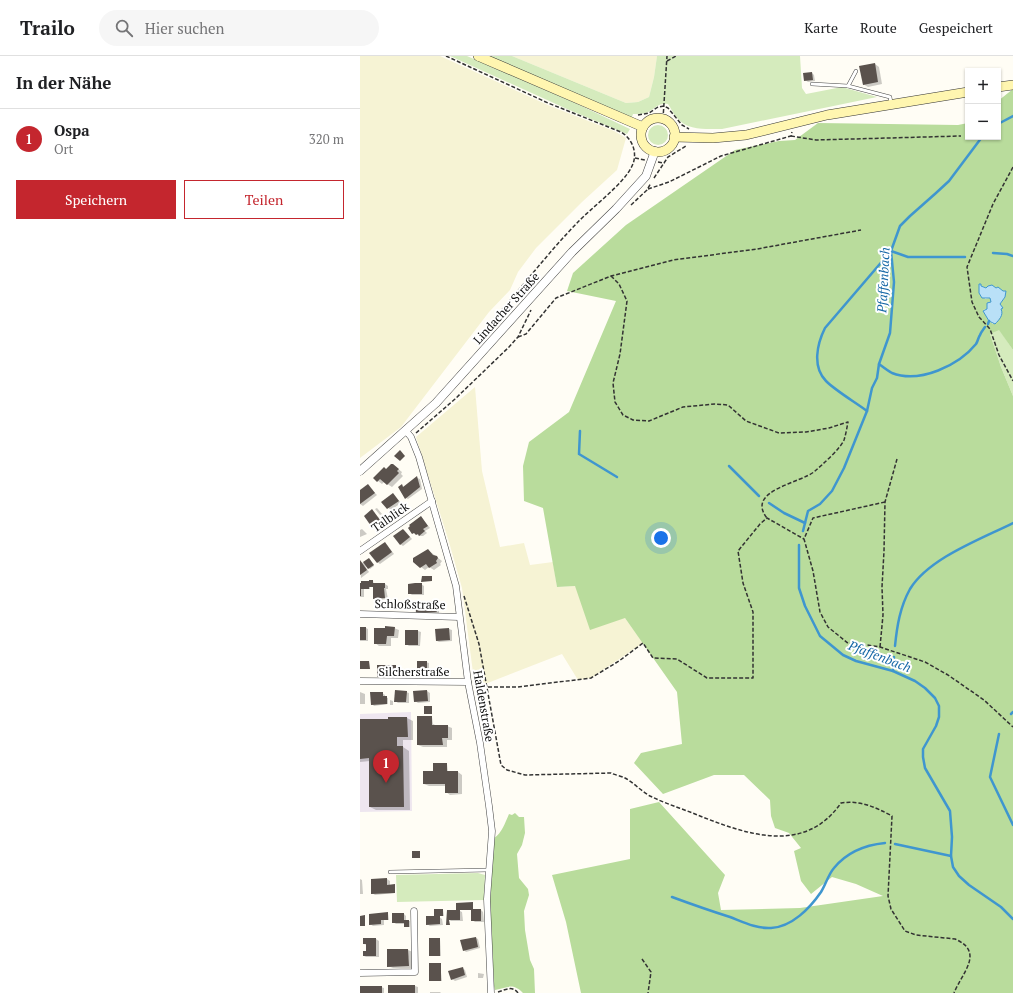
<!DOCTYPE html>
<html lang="de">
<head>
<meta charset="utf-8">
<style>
	:root { --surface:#fff; --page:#f6f6f6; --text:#202124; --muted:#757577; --line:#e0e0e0; --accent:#c4262e }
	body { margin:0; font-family:"PT Serif",serif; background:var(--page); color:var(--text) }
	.controls { position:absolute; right:12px; top:12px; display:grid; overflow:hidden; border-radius:0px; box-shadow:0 1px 3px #0004 }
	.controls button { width:36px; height:36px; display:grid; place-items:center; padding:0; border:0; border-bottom:1px solid var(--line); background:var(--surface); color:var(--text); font:20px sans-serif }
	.you { position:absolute; left:301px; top:482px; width:14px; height:14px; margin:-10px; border:3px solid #fff; border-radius:50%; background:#1a73e8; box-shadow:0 0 0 6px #1a73e833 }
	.badge { display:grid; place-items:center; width:26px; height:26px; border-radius:50%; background:var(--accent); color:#fff; font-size:13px; font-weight:700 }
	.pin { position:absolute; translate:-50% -33px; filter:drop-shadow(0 1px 2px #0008) }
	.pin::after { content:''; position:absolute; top:21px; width:14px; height:12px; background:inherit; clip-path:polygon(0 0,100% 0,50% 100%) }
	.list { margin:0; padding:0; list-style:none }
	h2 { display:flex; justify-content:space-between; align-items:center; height:52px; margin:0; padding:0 16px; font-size:17px }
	h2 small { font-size:13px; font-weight:400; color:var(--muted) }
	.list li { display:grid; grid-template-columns:26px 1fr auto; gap:12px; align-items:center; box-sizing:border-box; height:60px; padding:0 16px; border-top:1px solid var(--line) }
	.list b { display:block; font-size:15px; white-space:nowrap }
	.list p { margin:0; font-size:13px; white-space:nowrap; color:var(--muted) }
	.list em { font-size:13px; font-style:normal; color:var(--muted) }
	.actions { display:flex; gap:8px; padding:12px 16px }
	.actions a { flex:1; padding:9px 0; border:1px solid var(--accent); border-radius:0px; text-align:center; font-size:14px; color:var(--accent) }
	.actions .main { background:var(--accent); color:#fff }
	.icon { flex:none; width:22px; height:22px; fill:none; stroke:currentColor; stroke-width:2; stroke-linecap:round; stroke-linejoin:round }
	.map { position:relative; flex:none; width:653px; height:937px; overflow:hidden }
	header { display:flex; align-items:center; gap:24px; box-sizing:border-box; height:56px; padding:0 20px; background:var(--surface); border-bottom:1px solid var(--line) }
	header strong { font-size:19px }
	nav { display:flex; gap:22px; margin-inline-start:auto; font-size:14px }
	.search { width:280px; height:36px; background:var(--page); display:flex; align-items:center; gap:10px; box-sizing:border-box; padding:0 14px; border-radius:22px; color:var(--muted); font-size:15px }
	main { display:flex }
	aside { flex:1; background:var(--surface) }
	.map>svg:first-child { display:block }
	.industrial { fill:#eee6ef }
	.farmland { fill:#f6f3d4 }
	.green { fill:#d5ebbd }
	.forest { fill:#b9dc9c; fill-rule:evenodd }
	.water { fill:#b9e0f7; stroke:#3f96cf }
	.shadow { fill:#0003 }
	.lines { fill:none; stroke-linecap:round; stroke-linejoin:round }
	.stream { stroke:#3f96cf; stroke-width:2.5 }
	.building { fill:#5a524d }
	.service-casing { stroke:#444; stroke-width:4 }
	.minor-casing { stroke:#444; stroke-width:7 }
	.tertiary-casing { stroke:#444; stroke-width:9 }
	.secondary-casing { stroke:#333; stroke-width:10 }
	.path { stroke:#333; stroke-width:1.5; stroke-dasharray:4 2; stroke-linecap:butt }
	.service { stroke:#fff; stroke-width:3 }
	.minor { stroke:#fff; stroke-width:6 }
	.tertiary { stroke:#fff; stroke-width:8 }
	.secondary { stroke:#fff6b0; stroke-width:9 }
	.labels { text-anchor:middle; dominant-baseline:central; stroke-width:4; stroke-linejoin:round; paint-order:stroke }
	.street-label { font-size:12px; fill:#111; stroke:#fff }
	.water-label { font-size:13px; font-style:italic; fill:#1768a6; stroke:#fff }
</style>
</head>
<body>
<header>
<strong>Trailo</strong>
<div class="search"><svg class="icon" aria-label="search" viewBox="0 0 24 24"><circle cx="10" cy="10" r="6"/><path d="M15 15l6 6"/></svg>Hier suchen</div>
<nav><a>Karte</a><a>Route</a><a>Gespeichert</a></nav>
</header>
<main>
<aside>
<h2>In der Nähe<small></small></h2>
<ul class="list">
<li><span class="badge">1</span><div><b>Ospa</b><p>Ort</p></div><em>320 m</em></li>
</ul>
<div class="actions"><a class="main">Speichern</a><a>Teilen</a></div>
</aside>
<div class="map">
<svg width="653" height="937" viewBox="0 0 653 937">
	<rect width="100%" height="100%" fill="#fffdf5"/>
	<path class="industrial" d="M51,656L52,755L0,756V658Z"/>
	<g class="farmland">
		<path d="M0,0H80L190,50L254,75L266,82L257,114L222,146L176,192L158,216L150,234L129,256L41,371L0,402Z"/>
		<path d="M152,0H297L294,21L289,41L278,46L266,47Z"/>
		<path d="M115,331L122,415L140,491L164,487L170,509L193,506L197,531L215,530L265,562L283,587L231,622L218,624L202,598L115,632L102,532L89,486L56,381Z"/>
	</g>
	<g class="green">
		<path d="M90,0H107L213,46L270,73L267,78L207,53Z"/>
		<path d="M125,0H152L266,47L278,46L289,41L294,21L297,0H440L442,32L446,38L482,31L517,41L362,73C347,73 328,75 317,62C313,58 311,52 308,48C299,47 297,51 290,55C285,58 279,58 273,58L272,61L228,45Z"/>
		<circle cx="298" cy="79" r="10"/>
		<path d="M639,273L653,294V340L641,311L630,278Z"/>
		<path d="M118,817L125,819L124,844L37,846L36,819Z"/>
	</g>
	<g class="forest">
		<path d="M653,33V294L639,274L630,278L641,311L653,340V937H221L206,866L192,819L270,803V753L299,746L365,819L358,837L361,854L440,852L523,840L496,828L472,821L451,838L441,825L434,795L441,792L429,777L415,772L411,760L410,744L384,719H354L303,738L274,707L281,697L322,688L317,636L265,562L230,574L215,530L197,531L183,452L164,445L163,410L169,386L209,356L256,245L207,235L213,217L266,169L375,94L419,85L435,84L458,67L598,69L608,67V81H638V45ZM619,229L626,232C635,229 642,232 645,241L640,248L641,253L633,268L629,265L623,254L627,253V247L631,246L630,242L625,243Z"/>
		<path d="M155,757L159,761H164L165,777L162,789L157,798L159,822L168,833L169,839L164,855L165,874L170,904L174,913L175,937H163C153,927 148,931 135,934L134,930L130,846L134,782C142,777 145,767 149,758L152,759Z"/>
	</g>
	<path class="water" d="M619,228H621V230L626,232L628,230L632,229L636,232L638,231L643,235H646L645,241L640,248L643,252L641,253C644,259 639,264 635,268L629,265L623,255L627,253V247L631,246L630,242H622L619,237Z"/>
	<g class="shadow">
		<path d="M515,8L519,11L522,28L508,31L503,28Z"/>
		<path d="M452,17L454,19L455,25L448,26L445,24Z"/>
		<path d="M33,409L42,416L41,418L43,420L32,431L24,426L22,428L14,422Z"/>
		<path d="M57,422L60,423L62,433L48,443L46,442L42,429L44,431Z"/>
		<path d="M8,430L17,439L3,450L0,448V435Z"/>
		<path d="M34,439L41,447L31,454L22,447Z"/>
		<path d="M17,452L22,458L20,459L15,453Z"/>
		<path d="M12,455L22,465L14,471L12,469Z"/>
		<path d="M61,461L70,472L65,475L67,477L63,480H59L56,477H53V473Z"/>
		<path d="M2,473L7,478L0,481V474Z"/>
		<path d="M44,474L52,483L43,490L40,488Z"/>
		<path d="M25,487L27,489L34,498L20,508L17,506Z"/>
		<path d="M68,494L82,505L80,508L81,509L74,514L69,511L65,514L61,511Z"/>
		<path d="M9,503L14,510L10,513L5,510L9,516L1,522L0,505L3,507Z"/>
		<path d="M13,525L14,528H25L28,530V533H26L28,543L17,544L14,542V531H10V533H4V541H0V528Z"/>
		<path d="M61,528L64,530V539H52L49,537Z"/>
		<path d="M76,546L79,547V557L60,558L57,556Z"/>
		<path d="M0,572H6L8,573V585H0Z"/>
		<path d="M34,572L39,574L38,582H31V590H19L15,587Z"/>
		<path d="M89,573L92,574V585L79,586L77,585Z"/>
		<path d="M58,575L61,576L60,590H49L46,588Z"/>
		<path d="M66,606L69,607V619H61L58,617Z"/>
		<path d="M35,610L38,611V622H21L18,620Z"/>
		<path d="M67,635L70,637V646L58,647L55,645L54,636Z"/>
		<path d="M0,636L5,638V648H0Z"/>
		<path d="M46,636L49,637V647H38L35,645Z"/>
		<path d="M22,637L25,639V641L28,642V648L14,650L12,648Z"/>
		<path d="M30,644L33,645V649H30Z"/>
		<path d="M72,661L73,668L77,670H87L92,672V684H87V691H63L58,689Z"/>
		<path d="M47,662L53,665V684H43V691L49,695L50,754H16L10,751V705L0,706V664H29Z"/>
		<path d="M87,708L88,716H98L102,719V738L90,739L86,736V730H69L64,728L74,716Z"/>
		<path d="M0,823L2,824L3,838H0Z"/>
		<path d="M27,823L30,825V829L35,830V837L15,839L12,837Z"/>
		<path d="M112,847L113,854H121L123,856L124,866H115L112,864Z"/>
		<path d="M83,854L84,860H78L82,863L83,869L70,870L67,868Z"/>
		<path d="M100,855L102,856L103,865H91L88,863Z"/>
		<path d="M28,857L29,864H24V869L13,870L10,868Z"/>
		<path d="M44,858L46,860V865H50V871H45V868H36L33,866Z"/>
		<path d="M116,882L118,883L120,892L106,896L104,894Z"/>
		<path d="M4,883H16L19,885V901H6L4,900L7,896V889L4,888Z"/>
		<path d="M80,883L81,900L70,899Z"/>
		<path d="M28,894H48L53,896V912H33L28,910Z"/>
		<path d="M80,908L82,925H70Z"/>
		<path d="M102,912L105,914L107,921L95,925L92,923Z"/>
		<path d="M118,917L124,918L123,922H118Z"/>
		<path d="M29,930H55L58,931V937H29Z"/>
		<path d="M0,931H21L24,932V937H0Z"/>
		<path d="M70,936H80L81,937H70Z"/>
	</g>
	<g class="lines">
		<g class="stream">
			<path d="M638,68L653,60"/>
			<path d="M633,197L647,198L653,200"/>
			<path d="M628,268L629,265"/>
			<path d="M519,308C523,311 528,315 532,317C560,328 599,309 616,288C618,285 618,282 620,279C621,276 623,274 625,271"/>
			<path d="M507,355C495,346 476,335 466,325C452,311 457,288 465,272L531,195L548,201H605"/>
			<path d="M220,375L219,398L257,421"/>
			<path d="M369,410L399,440"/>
			<path d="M409,447L424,457L445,467"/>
			<path d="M443,475L448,455L460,448L472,435L484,412L507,355L512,332L517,322L519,308L530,277L534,226L531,195L540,170L550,160L576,137L589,125L622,81"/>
			<path d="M439,489V532L445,550L460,580L483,599L496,605L533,615L555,625L565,632L575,642L579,650V661L576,670L563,693V701L565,712L590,755L592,781L591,800L593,811L599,820L609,829L641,851L653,863"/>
			<path d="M535,590C537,570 540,551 550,533C569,502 621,483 653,467"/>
			<path d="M533,615L534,601"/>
			<path d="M651,658L653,656"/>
			<path d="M639,678L630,721L653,769"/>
			<path d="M535,788L591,800"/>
			<path d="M312,841C331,848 351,855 370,861C383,866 397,873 411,872C432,871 450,852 461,836C466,828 468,819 474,812C487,796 505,789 525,787"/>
		</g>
	</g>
	<g class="building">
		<path d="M515,7L518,26L503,29L499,10Z"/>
		<path d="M452,16L453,24L444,25L443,17Z"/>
		<path d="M40,394L45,400L40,405L34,400Z"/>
		<path d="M31,408H33L39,413L37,415L39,417L27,429L20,423L17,426L13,422L24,411L26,413Z"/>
		<path d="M57,420L60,431L45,443L38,431L42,428L43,431Z"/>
		<path d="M8,428L15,437L0,448V434Z"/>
		<path d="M33,437L39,445L27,453L21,446Z"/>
		<path d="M12,453L20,464L11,470L4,460Z"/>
		<path d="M61,460L68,470L63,473L65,475L59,480L58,478L56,479L54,477L52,478L48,472L50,470L49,469Z"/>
		<path d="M43,473L50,481L40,489L33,480Z"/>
		<path d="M25,486L32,496L17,507L9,497Z"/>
		<path d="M68,493L73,499L77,500L78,502L76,505L77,507L69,512L66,508L60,512L53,506V502Z"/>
		<path d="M9,502L14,509L8,513L3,506Z"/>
		<path d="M0,504L7,514L0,519Z"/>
		<path d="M62,520H72V525L61,526Z"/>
		<path d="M9,524H13V527H25V532H24L25,542L13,543V531H9V533H1V540H0V527H1V525H9Z"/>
		<path d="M55,527H62V538H48V528Z"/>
		<path d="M55,545H77V556L56,557Z"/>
		<path d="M25,570L35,571L34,580H27L26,588H14V572H25Z"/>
		<rect x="0" y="571" width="6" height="13"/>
		<path d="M89,572L90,584L76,585L75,573Z"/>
		<rect x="45" y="574" width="13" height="15"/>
		<path d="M0,605H9L10,613H0Z"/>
		<rect x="57" y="605" width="10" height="13"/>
		<rect x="17" y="609" width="19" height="12"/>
		<path d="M35,634L47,635L46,646H34Z"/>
		<path d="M67,634L68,645L54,646L53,635Z"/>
		<path d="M10,636H23V640H27V648L11,649Z"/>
		<rect x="64" y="650" width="8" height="8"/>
		<path d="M57,660H72V669H88V682H82L83,689H57Z"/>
		<path d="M28,661H47L48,681H37V690H43L44,751H9V702L0,703V663H28Z"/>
		<path d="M73,707H87V715H98V737H85V728H63V715H73Z"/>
		<rect x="52" y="795" width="8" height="7"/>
		<path d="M27,822V829L35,828V837L11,838V823Z"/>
		<path d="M113,846V853H121V865H111V854H100V864H89L90,869H86L87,854H96V847Z"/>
		<path d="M74,853H83V860H80V868L66,869V860H74Z"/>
		<path d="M28,856V864H21V868L9,869V858Z"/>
		<path d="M32,857H44V864H49V871H44V867H32Z"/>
		<path d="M5,859V870H0V860Z"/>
		<path d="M116,881L118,891L103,895L100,884Z"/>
		<path d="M3,882H16V900H3V895H6V888H3Z"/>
		<rect x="69" y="882" width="11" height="18"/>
		<path d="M27,893H48L49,910L27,911Z"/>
		<rect x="69" y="907" width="12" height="18"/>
		<path d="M103,911L105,919L91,924L88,915Z"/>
		<rect x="28" y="929" width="27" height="8"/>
		<rect x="0" y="930" width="22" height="7"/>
	</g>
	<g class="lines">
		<defs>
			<g id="service">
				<path d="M496,15L488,30L530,41L531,47"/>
				<path d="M452,28L488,30"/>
				<path d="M30,816L128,814"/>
			</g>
			<g id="minor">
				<path d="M46,375L51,381L59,401L96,530L108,626L120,687L129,750L132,775L127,843L131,937"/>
				<path d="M0,495L72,445"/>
				<path d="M0,558L99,561"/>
				<path d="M0,625L108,626"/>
				<path d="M0,917L55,916L54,855"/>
			</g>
			<path id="tertiary" d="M0,415L76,347L212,196L256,153L286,120L295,95"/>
			<g id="secondary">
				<path d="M118,0L283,71"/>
				<path d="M638,31L653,29"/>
				<circle cx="298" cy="79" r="17"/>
				<path d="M314,81L353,82L386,79L467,59L608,36"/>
			</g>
		</defs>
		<use href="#service" class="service-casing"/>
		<use href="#minor" class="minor-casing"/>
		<use href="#tertiary" class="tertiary-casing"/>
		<use href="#secondary" class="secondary-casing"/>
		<g class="path">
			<path d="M86,0L188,47L261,76C273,83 278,98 272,110C264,128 232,151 217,167C188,197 162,231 134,263L129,275"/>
			<path d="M307,5L316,0"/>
			<path d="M278,59L289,57L298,51L304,50L308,52L322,69L329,73"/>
			<path d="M303,63L307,0"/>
			<path d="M431,80L456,84L601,80"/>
			<path d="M275,102L285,104"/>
			<path d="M298,106L304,107L308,101L326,90"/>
			<path d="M653,111L633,148L607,211L612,246L619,261L630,273L639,299L653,325"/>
			<path d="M294,122L304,107"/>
			<path d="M288,133L309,126L361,100L431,80L432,76"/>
			<path d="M271,149L287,134L291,127"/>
			<path d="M251,220L259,228L267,245L260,298L253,327L255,346L263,359L273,364L289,365L323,351L355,348L368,349L386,365L419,377L446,376L469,372L488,366C487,371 486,378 484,384C481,392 462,409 455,415C442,427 385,434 407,462"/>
			<path d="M158,281L166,278L196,242L251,220L313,204L397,193L501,174"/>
			<path d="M56,377L95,343L149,291L158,281L171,254"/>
			<path d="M525,446L453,462L444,483L453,515L460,556L468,571L489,588L507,589L520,591L565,606L588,619L624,644L653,671"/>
			<path d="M104,540L119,588L141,709L147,714L165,719L251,717C255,719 261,720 265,722C274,727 281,735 290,740C304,747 320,752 335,758C385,778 444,800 481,747C500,744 515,751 532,760L528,840L531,853L545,875L556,879L595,883C625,896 602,917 594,937"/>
			<path d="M520,591L523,559L522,531L524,495L525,446L537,403"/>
			<path d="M128,631H158L231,622L259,605L283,587L293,602L317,603L347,622H393V556L383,527L378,495L400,468L407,462L444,483"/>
			<path d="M282,903L291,916L288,937"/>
			<path d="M138,936C145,934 152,929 158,937"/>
		</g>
		<use href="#service" class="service"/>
		<use href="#minor" class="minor"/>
		<use href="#tertiary" class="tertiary"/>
		<use href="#secondary" class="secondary"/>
	</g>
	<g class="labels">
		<g class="street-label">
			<text transform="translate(146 252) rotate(-48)">Lindacher Straße</text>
			<text transform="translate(30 461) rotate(-35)">Talblick</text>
			<text transform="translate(50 548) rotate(1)">Schloßstraße</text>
			<text x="54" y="615">Silcherstraße</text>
			<text transform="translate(124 650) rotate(80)">Haldenstraße</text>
		</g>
		<g class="water-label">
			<text transform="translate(523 224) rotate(-87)">Pfaffenbach</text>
			<text transform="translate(520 600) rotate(21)">Pfaffenbach</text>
		</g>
	</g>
</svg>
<div class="controls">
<button>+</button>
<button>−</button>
</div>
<div class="you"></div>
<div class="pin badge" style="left:26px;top:727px">1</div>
</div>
</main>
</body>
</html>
